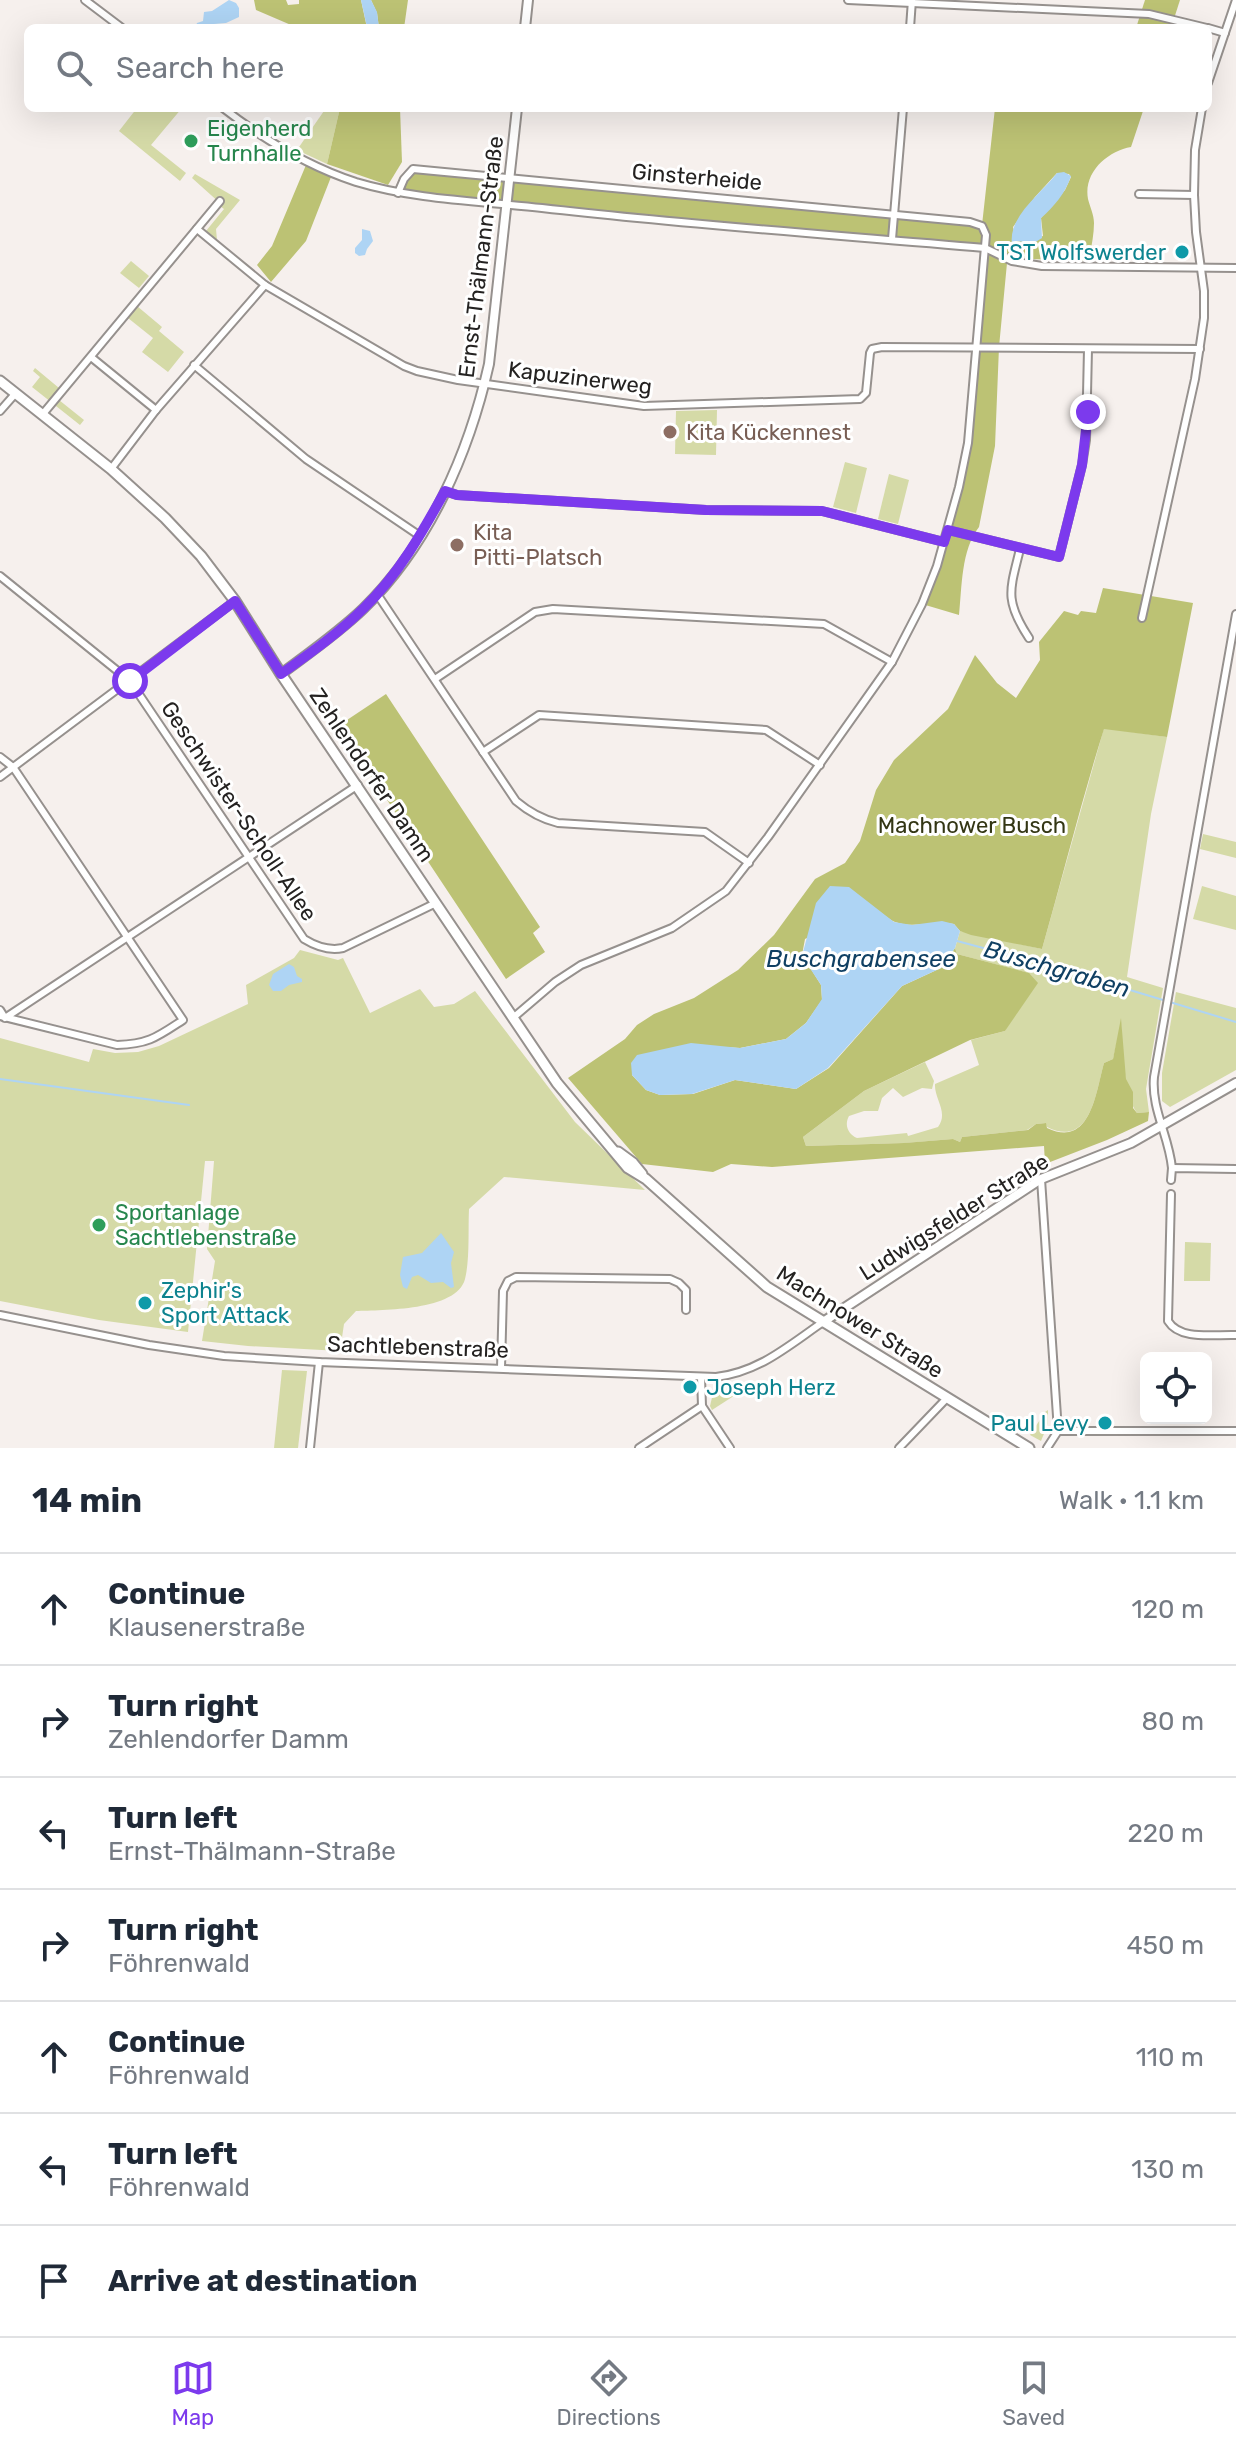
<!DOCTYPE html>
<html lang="en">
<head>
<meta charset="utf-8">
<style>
	:root { --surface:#fff; --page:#f2f2f3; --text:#1f2937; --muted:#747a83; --line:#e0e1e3; --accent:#7c3aed }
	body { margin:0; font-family:Rubik,sans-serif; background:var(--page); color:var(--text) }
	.controls { position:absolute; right:24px; bottom:24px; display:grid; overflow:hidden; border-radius:12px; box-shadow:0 8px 32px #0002 }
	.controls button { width:72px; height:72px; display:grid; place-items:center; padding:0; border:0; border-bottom:2px solid var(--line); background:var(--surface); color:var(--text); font:40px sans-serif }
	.stop { position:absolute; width:24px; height:24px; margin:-18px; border:6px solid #7c3aed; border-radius:50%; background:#fff }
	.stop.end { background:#7c3aed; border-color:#fff; box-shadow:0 2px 8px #0008 }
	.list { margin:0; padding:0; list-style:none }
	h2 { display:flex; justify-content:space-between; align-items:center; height:104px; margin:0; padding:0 32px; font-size:34px }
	h2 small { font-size:26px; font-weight:400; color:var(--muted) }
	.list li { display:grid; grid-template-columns:52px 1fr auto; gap:24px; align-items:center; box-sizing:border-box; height:112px; padding:0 32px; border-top:2px solid var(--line) }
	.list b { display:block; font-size:30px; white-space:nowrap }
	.list p { margin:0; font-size:26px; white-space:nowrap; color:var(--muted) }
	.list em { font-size:26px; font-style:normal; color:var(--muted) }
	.icon { flex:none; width:44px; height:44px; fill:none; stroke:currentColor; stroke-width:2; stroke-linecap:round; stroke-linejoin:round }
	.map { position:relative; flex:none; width:1236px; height:1448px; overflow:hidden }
	.search { position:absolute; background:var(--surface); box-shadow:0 8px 32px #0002; left:24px; right:24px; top:24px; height:88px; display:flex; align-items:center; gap:20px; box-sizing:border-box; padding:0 28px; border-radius:12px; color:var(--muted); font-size:30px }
	.sheet { height:888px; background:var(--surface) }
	nav { display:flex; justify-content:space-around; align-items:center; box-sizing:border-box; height:112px; border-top:2px solid var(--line); background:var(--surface); font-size:22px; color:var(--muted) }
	nav a { display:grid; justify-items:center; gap:4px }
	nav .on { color:var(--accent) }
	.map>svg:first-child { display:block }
	.green { fill:#d5daa7 }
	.forest { fill:#bcc274; fill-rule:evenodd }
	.water { fill:#aed4f4 }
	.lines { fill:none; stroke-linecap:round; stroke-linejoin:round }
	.stream { stroke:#aed4f4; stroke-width:2 }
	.minor-casing { stroke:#96918e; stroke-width:10 }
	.tertiary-casing { stroke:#96918e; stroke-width:12 }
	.secondary-casing { stroke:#96918e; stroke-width:13 }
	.minor { stroke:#fff; stroke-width:6 }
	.tertiary { stroke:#fff; stroke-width:8 }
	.secondary { stroke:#fff; stroke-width:9 }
	.route { stroke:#7c3aed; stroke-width:10 }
	.leisure-dot { fill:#2e9e5b; stroke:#fff; stroke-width:3 }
	.culture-dot { fill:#0f9aa8; stroke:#fff; stroke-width:3 }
	.education-dot { fill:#8d6e63; stroke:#fff; stroke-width:3 }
	.labels { text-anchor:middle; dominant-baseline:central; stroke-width:6; stroke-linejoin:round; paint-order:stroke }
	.leisure-label { font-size:22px; fill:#27864d; stroke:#fff; text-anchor:start }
	.street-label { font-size:22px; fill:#242221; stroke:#fff }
	.culture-label { font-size:22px; fill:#0d838f; stroke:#fff; text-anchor:end }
	.education-label { font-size:22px; fill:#785e54; stroke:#fff; text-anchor:start }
	.park-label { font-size:22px; fill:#333614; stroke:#fff }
	.water-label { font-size:24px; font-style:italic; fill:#104063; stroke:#fff }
</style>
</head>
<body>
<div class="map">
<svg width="1236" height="1448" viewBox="0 0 1236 1448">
	<rect width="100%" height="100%" fill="#f6f0ed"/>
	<g class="green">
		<path d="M137,108H182L151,145L186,173L180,181L119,131Z"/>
		<path d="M326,108H340L327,164L297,150Z"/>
		<path d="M195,174L240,200L216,229L217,240L206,231L224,209L220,206L221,204L192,178Z"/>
		<path d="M131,261L149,276L139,288L120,273Z"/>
		<path d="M137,306L162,327L159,331L184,352L168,372L142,352L153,338L128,318Z"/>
		<path d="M35,368L59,388L54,396L84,420L80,425L32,387L40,377L33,371Z"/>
		<path d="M717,410L716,455L675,454L676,411Z"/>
		<path d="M845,462L867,468L856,513L833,507Z"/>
		<path d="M889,474L909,480L898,524L878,519Z"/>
		<path d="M1104,728L1167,737L1151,814L1127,977L1163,988L1146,1089L1149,1112L1137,1113C1123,1094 1123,1047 1121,1024L1113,1059L1104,1063C1096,1091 1091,1149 1047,1127L1045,1123L1036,1124L1027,1130L962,1137L960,1142L953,1139L905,1143L806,1146L803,1137L864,1091L925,1062L934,1081L932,1089L922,1088L903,1097L893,1088L882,1098L878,1111H864L849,1116C844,1125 848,1134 857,1138L907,1133L908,1136L938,1127C949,1112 934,1099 935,1084L979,1065L971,1040L1005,1031L1028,973L957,954L955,948L960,931L1042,949Z"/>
		<path d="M1203,834L1236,842V858L1200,849Z"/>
		<path d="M1202,886L1236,896V930L1193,919Z"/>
		<path d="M300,950L338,960L343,958L370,1013L420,989L434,1007L454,1004L475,991L575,1122L645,1190L504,1177L469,1209C468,1230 470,1259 465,1279C457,1311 382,1310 356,1311L344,1324L340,1351L248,1346L202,1341L215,1261L207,1249L214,1161H205L188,1332L99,1320L0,1301V1038L89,1062L93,1049L115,1053L138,1052L159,1046L248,1004L246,985L294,958Z"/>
		<path d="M1176,992L1236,1008V1070L1170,1107L1162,1101V1073Z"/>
		<path d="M1185,1242L1211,1243L1210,1281H1184Z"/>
		<path d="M282,1370L307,1371L298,1448H274Z"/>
		<path d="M739,1385L743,1390L712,1410L710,1406L714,1389Z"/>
		<path d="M1048,1410V1424L1041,1441L1030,1435L1045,1412Z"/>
	</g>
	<g class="forest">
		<path d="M254,0H286L288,5L299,4V0H361L367,28H298L256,10Z"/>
		<path d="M371,0H408L404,28H379L377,13Z"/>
		<path d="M1145,0H1180L1171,28H1136Z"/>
		<path d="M340,108H400L402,162L388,185L327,164Z"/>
		<path d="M995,108H1144L1131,147C1108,151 1083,172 1088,199C1090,207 1094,215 1094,223C1094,235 1091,248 1089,261L1030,259L1012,255L1007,263L999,347L995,446L979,527C961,550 962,587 959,615L922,604L937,566L967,443L985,248L398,193L409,171L982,225ZM1057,173L1069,174L1071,177L1065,190L1041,218L1043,236L1027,241H1016L1013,227L1035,197Z"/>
		<path d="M306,165L331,177L306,241L271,282L257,265L272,246Z"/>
		<path d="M1103,588L1193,603L1167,737L1104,729C1081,802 1063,876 1042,949L971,935L960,931L954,924C935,920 914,929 895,922C888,919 880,912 873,907L805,939L802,955L821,985L822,1000L806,1023L786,1039L740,1048L724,1047L633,1071L632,1075L646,1090L660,1095L693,1094L735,1080L796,1089L829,1068L902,986L941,968L955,948L957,954L1029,973L1038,983L1005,1031L970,1040L864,1091L803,1137L806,1146L904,1143L953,1139L960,1142L962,1137L1028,1130L1036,1124L1046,1123L1047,1128C1091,1149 1096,1091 1104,1063L1113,1059L1121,1018L1126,1079L1133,1092V1108L1137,1113L1149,1112L1148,1121L1107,1140L1045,1164L1044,1146L772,1167L731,1164L713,1172L642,1164L568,1078L625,1039L637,1025L654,1014L694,998L738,970L774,935L815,879L845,863L860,841L876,790L894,760L948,709L975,655L997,683L1016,698L1040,660L1039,642L1064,611L1078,615L1081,611L1096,613Z"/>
		<path d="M386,694L540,927L533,933L545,952L506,979L338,726Z"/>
	</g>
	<g class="water">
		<path d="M229,0L236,3L239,8V17L226,23L214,24L211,28H195L197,23L203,21L204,12L212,11Z"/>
		<path d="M361,0H371L377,12L379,28L367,27Z"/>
		<path d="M1064,172L1071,176C1066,192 1054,207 1041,218L1042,238L1034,243L1016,241L1012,244C1008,216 1042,193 1057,173Z"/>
		<path d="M362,229L370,231L373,241L367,249L365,255L359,256L355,253V248L362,240Z"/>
		<path d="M830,886L849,887L894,922L912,925L942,921L954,924L960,931L955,948L941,968L902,986L828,1068L796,1089L735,1080L692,1094L660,1095L646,1090L632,1075L631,1063L637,1055L691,1043L740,1048L786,1039L806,1023L822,999L821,985L802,956L816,903Z"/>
		<path d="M289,964L294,967L297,976L302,979V982L289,985L281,991H273L269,985L273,974Z"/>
		<path d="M441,1233L454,1252L451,1263L454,1287L451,1288L443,1282L431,1283L418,1275L412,1277L407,1289L403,1287L400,1275L403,1257L422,1253Z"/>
	</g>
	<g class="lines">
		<g class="stream">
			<path d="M957,941L1047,965L1236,1022"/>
			<path d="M0,1079L189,1105"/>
		</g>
		<defs>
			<g id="minor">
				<path d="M85,0L122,28"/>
				<path d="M848,0L1149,14L1207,28"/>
				<path d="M910,28L912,0"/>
				<path d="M1208,28L1225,33"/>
				<path d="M1208,83L1236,0"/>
				<path d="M223,108C263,139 307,166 356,182C416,200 480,201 542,208C689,225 837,235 985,248L1012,261L1042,266L1236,268"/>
				<path d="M398,193L404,179L413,169L970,222L982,226L986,235L968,443L959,487L937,566L922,604L892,662L768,837L726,891L672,928L581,965L555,982L514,1017"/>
				<path d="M1139,194L1194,195"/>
				<path d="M197,229L265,285L404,366L417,371L458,380L644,406L860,399L866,393L870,353L872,349L882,347L1200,349"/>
				<path d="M892,239L903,108"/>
				<path d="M91,357L156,410"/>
				<path d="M194,365L306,459L420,536"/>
				<path d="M0,411L15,394"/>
				<path d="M42,415L220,201"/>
				<path d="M111,469L156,410L265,285"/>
				<path d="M445,491L457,495L706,510L822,511L944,542"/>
				<path d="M948,530L1059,557L1082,465L1086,440L1088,349"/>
				<path d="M1020,549C1010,590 1004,600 1029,638"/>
				<path d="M0,576L130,681L304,939C317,947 329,951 343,948L436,903"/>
				<path d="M377,594L516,801C529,812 541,819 558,823L705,832L749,863"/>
				<path d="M1142,618L1195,379L1204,318V291L1196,232L1194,195L1195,150L1202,108"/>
				<path d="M435,679L535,612L553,609L824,624L892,662"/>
				<path d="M483,752L539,715L766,730L820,765"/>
				<path d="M0,757L13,767L183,1020C157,1037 149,1044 117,1045L0,1016"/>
				<path d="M0,777L235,601"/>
				<path d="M0,1010L5,1018L358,785"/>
				<path d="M1172,1168C1169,1136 1151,1109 1154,1077L1236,614"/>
				<path d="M1041,1179L1058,1431L1047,1448"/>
				<path d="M1171,1180L1172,1168L1236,1169"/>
				<path d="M1171,1194L1168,1321C1180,1341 1215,1334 1236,1335"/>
				<path d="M0,1315L149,1345L224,1356L319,1362L716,1377C759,1372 788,1346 823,1322"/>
				<path d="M501,1368L503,1291L508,1281L516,1277L670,1279L679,1283L686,1290V1310"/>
				<path d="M701,1377L702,1406L730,1448"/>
				<path d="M1058,1431H1236"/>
				<path d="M310,1448L319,1362"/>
				<path d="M639,1448L702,1406"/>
				<path d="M899,1448L947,1398"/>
			</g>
			<g id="tertiary">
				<path d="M525,28L528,0"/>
				<path d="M281,674C309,653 338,633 363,609C429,545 469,453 489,364L517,108"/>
				<path d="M823,1322L1041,1179L1131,1143L1236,1083"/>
			</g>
			<g id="secondary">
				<path d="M0,381L111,469L165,518L201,556L235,601L281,674L557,1083L628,1168L646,1179L767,1287L1029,1448"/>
				<path d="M618,1152L633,1163L642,1174"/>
			</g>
		</defs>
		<use href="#minor" class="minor-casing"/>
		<use href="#tertiary" class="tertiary-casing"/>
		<use href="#secondary" class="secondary-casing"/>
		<use href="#minor" class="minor"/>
		<use href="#tertiary" class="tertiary"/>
		<use href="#secondary" class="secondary"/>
	</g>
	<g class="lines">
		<path class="route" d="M130,681L235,601L281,674C309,654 339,633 364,608C398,575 422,533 445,491L457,495L706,510L822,511L944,542L948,530L1059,557L1082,465L1088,412"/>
	</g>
	<g class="leisure-dot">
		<circle cx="191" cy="141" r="8"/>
		<circle cx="99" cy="1225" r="8"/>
	</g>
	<g class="culture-dot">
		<circle cx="1182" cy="252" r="8"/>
		<circle cx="145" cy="1303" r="8"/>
		<circle cx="690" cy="1387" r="8"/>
		<circle cx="1105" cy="1423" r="8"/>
	</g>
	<g class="education-dot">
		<circle cx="670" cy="432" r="8"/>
		<circle cx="457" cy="545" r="8"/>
	</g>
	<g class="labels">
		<g class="leisure-label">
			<text x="207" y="128">Eigenherd<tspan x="207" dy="25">Turnhalle</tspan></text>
			<text x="115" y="1212">Sportanlage<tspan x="115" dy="25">Sachtlebenstraße</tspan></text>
		</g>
		<g class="street-label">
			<text transform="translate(697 177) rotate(5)">Ginsterheide</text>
			<text transform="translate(481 257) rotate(-83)">Ernst-Thälmann-Straße</text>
			<text transform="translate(580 378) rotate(7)">Kapuzinerweg</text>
			<text transform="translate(372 775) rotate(56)">Zehlendorfer Damm</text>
			<text transform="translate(239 811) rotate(56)">Geschwister-Scholl-Allee</text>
			<text transform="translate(954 1217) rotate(-32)">Ludwigsfelder Straße</text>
			<text transform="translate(860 1322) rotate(32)">Machnower Straße</text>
			<text transform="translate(418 1347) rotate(2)">Sachtlebenstraße</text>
		</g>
		<g class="culture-label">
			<text x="1166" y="252">TST Wolfswerder</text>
			<text x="161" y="1290" text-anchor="start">Zephir's<tspan x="161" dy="25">Sport Attack</tspan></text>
			<text x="706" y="1387" text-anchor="start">Joseph Herz</text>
			<text x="1089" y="1423">Paul Levy</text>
		</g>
		<g class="education-label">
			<text x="686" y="432">Kita Kückennest</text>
			<text x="473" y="532">Kita<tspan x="473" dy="25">Pitti-Platsch</tspan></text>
		</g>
		<g class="park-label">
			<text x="972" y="825">Machnower Busch</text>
		</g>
		<g class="water-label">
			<text x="861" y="959">Buschgrabensee</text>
			<text transform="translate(1057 969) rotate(16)">Buschgraben</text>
		</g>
	</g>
</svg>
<div class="controls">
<button><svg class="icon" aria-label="locate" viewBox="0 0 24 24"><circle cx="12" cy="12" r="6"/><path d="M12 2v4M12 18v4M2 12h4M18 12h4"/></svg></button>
</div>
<div class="stop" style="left:130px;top:681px"></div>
<div class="stop end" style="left:1088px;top:412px"></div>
<div class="search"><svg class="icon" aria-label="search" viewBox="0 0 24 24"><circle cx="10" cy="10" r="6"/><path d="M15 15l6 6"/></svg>Search here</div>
</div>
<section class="sheet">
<h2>14 min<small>Walk · 1.1 km</small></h2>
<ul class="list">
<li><svg class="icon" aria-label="ahead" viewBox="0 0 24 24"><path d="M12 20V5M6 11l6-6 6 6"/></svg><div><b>Continue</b><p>Klausenerstraße</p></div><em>120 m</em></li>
<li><svg class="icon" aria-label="right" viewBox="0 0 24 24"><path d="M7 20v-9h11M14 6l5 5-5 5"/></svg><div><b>Turn right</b><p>Zehlendorfer Damm</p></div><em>80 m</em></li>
<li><svg class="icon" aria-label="left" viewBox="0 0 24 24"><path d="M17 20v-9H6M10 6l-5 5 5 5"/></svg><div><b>Turn left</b><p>Ernst-Thälmann-Straße</p></div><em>220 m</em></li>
<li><svg class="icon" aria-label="right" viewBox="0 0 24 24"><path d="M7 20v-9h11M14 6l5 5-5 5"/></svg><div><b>Turn right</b><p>Föhrenwald</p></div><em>450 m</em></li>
<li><svg class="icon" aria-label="ahead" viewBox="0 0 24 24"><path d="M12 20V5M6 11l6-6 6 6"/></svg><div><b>Continue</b><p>Föhrenwald</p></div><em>110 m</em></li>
<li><svg class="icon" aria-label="left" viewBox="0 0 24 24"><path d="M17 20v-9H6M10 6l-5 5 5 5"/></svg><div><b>Turn left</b><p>Föhrenwald</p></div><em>130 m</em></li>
<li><svg class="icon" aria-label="arrive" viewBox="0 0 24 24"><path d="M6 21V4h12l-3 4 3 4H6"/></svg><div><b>Arrive at destination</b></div></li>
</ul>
</section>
<nav>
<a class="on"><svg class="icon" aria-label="map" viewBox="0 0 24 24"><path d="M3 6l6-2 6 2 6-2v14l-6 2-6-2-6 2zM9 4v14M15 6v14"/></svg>Map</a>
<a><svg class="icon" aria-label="directions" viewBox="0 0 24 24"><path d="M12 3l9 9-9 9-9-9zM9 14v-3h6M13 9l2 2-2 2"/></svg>Directions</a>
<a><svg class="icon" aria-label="saved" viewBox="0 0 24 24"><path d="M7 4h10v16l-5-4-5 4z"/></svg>Saved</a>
</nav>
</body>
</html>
